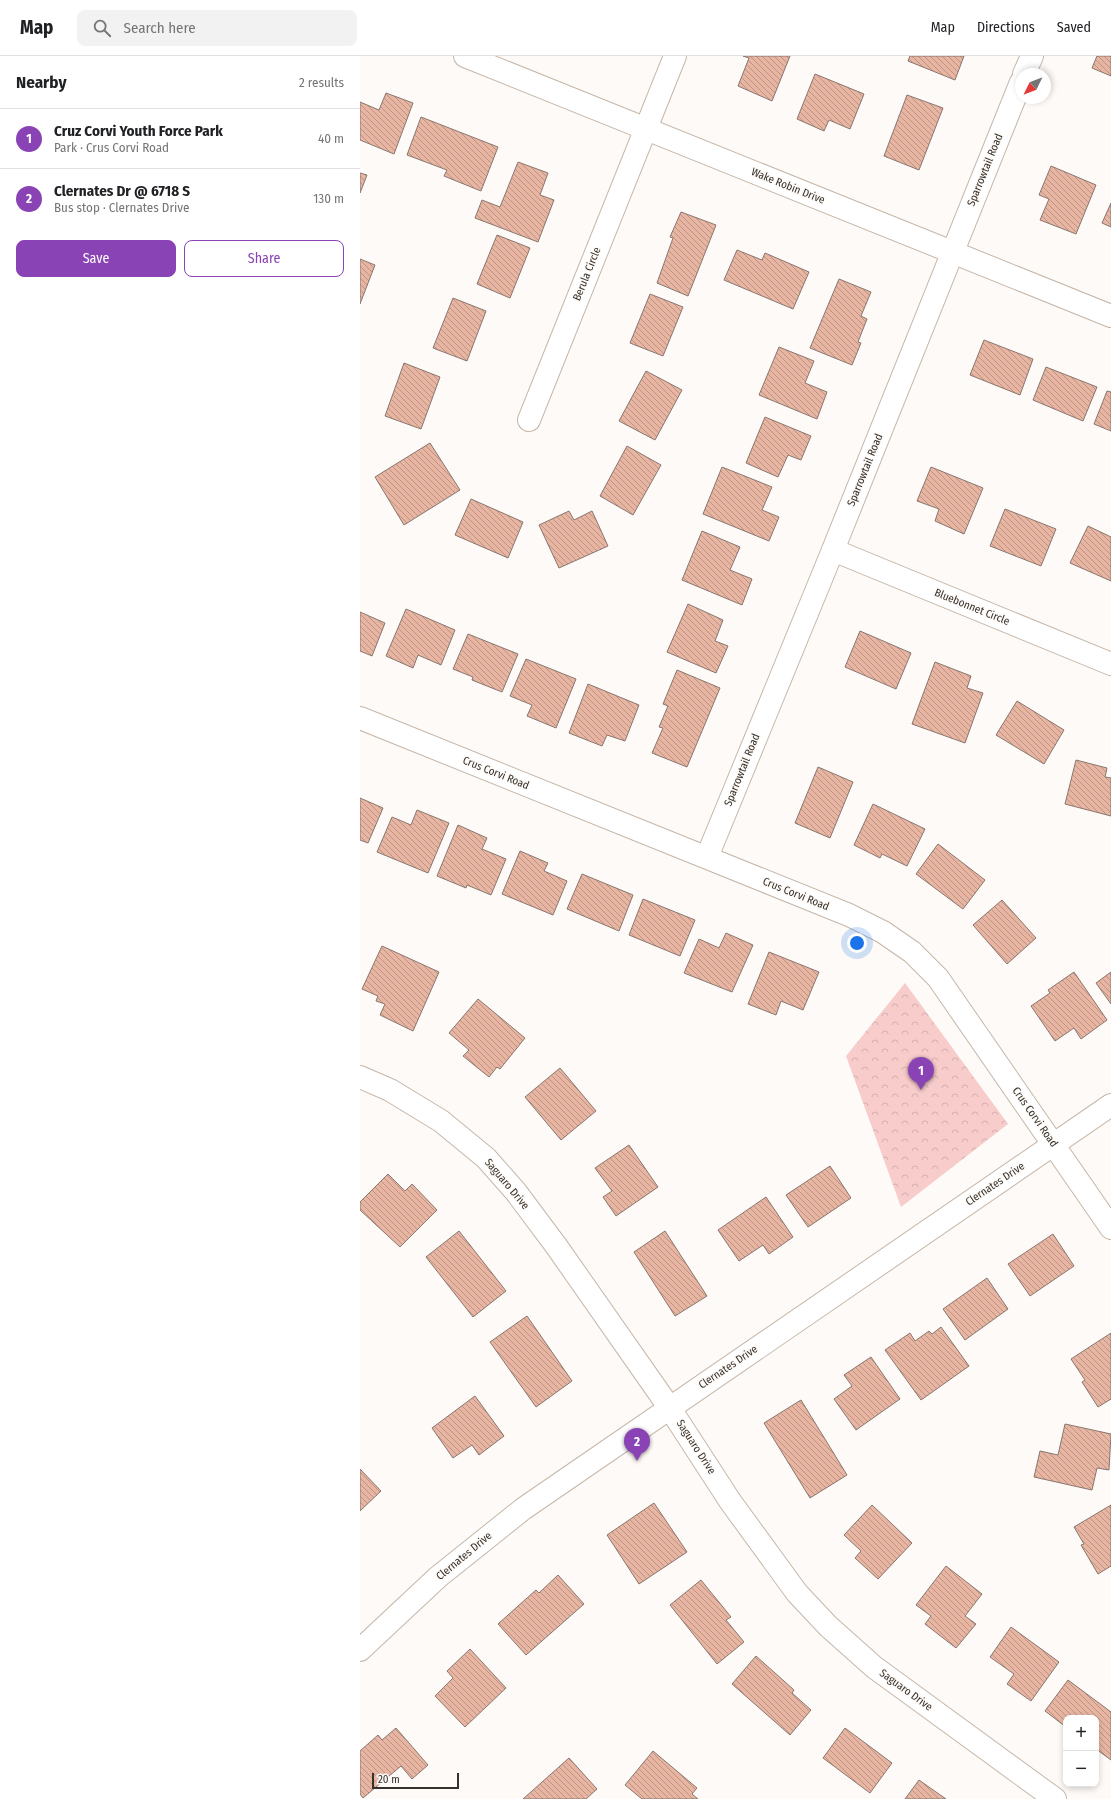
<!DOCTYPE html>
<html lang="en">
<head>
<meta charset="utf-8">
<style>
	:root { --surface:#fff; --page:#f2f2f2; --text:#202124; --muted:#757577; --line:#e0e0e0; --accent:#8a43b5 }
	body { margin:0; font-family:"Fira Sans Condensed",sans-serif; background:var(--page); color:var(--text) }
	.controls { position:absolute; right:12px; bottom:12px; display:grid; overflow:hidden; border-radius:8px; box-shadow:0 2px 6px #0003 }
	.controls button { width:36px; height:36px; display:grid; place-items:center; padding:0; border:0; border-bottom:1px solid var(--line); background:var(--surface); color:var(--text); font:20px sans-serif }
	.compass { position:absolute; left:655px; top:12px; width:36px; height:36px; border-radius:50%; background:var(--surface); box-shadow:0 2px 6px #0003; rotate:227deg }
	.scale { position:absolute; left:12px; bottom:10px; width:87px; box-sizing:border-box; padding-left:4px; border:2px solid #37312c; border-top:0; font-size:11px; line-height:14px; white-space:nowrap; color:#37312c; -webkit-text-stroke:3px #fdfaf7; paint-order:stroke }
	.you { position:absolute; left:497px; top:887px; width:14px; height:14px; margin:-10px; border:3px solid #fff; border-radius:50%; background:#1a73e8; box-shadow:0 0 0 6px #1a73e833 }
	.badge { display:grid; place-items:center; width:26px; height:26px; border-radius:50%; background:var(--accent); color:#fff; font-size:13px; font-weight:700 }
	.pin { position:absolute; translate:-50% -33px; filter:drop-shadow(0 1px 2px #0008) }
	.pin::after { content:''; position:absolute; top:21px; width:14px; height:12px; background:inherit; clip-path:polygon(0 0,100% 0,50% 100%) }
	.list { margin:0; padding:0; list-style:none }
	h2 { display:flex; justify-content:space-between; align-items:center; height:52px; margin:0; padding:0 16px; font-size:17px }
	h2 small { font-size:13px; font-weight:400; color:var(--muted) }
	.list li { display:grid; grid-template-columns:26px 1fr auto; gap:12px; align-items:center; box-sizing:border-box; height:60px; padding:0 16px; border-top:1px solid var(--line) }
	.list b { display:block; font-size:15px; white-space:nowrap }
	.list p { margin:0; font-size:13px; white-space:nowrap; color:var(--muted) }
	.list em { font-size:13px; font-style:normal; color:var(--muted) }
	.actions { display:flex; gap:8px; padding:12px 16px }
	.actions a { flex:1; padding:9px 0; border:1px solid var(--accent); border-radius:8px; text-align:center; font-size:14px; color:var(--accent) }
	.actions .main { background:var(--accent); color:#fff }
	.icon { flex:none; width:22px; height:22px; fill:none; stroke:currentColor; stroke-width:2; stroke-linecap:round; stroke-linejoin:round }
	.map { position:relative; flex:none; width:751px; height:1743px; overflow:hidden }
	header { display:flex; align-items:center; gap:24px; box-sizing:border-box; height:56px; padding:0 20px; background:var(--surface); border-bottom:1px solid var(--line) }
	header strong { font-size:19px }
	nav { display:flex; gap:22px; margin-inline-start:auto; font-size:14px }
	.search { width:280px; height:36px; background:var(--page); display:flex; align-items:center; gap:10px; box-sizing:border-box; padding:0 14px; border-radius:8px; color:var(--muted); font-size:15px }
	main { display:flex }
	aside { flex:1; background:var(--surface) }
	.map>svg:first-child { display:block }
	.park { fill:url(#park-crowns) }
	.building { fill:url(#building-back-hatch); stroke:#89766f }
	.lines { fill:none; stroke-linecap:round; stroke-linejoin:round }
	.street-casing { stroke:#c6b7a9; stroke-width:24 }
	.street { stroke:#fff; stroke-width:22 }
	.labels { text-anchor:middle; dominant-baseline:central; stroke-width:3; stroke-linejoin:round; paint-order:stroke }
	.street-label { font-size:11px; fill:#37312c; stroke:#fdfaf7 }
</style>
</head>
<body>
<header>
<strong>Map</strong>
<div class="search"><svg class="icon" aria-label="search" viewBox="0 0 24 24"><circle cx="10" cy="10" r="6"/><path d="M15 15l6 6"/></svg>Search here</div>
<nav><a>Map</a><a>Directions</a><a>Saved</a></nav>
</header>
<main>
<aside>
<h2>Nearby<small>2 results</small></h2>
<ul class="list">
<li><span class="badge">1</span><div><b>Cruz Corvi Youth Force Park</b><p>Park · Crus Corvi Road</p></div><em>40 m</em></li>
<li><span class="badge">2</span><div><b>Clernates Dr @ 6718 S</b><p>Bus stop · Clernates Drive</p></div><em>130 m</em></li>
</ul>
<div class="actions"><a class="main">Save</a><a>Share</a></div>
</aside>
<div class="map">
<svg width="751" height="1743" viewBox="0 0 751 1743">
	<defs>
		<pattern id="park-crowns" width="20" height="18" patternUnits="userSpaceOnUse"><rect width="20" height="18" fill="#f7cccb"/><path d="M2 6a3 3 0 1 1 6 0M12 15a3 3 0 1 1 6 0" fill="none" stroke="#d4b0ae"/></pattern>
		<pattern id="building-back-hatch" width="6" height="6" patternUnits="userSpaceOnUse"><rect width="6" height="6" fill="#e7b5a2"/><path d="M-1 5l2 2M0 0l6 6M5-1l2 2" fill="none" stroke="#bc9484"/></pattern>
	</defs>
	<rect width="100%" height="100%" fill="#fdfaf7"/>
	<path class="park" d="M545,927L648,1068L541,1151L486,1000Z"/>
	<g class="building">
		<path d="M383,0H430L412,45L378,30L389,2Z"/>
		<path d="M550,0H604L595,24L548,5Z"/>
		<path d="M737,0H751V20L732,12Z"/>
		<path d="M455,18L504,38L490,73L469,64L464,75L437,63Z"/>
		<path d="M26,37L53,47L34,98L0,84V46L19,54Z"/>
		<path d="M547,39L583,52L559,114L524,100Z"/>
		<path d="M61,61L138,91L121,135L84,120L87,114L47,99Z"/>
		<path d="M158,106L188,117L180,139L194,144L178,186L115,162L122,144L140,151Z"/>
		<path d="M691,110L736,129L716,178L680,164L689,143L679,139Z"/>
		<path d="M0,117L7,119L0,137Z"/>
		<path d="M751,147V171L742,167Z"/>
		<path d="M321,156L356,169L328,240L297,227L313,182L310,181Z"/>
		<path d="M137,179L170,192L150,242L117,228Z"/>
		<path d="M377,194L402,204L405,197L449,216L433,253L364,224Z"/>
		<path d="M0,203L15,209L0,248Z"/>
		<path d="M479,223L511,236L501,260L507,263L498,286L501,287L492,309L450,292Z"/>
		<path d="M290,238L323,251L303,300L270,287Z"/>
		<path d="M93,242L126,255L107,305L73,292Z"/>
		<path d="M624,284L673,303L660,339L610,319Z"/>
		<path d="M419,291L454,305L445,327L467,336L457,363L399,339Z"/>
		<path d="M44,307L80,321L61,373L25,360Z"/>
		<path d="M686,311L737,331L723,365L673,344Z"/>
		<path d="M286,315L322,334L295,384L259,365Z"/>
		<path d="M747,335L751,336V375L734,368Z"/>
		<path d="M405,361L451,380L441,404L428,399L418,421L386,407Z"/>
		<path d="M70,387L100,434L44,469L15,421Z"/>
		<path d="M267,390L301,409L273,459L240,440Z"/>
		<path d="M362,411L412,431L402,454L419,461L409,485L343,458Z"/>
		<path d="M571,411L623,432L604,478L575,465L579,453L557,445Z"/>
		<path d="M111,443L163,466L148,502L95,479Z"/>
		<path d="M645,453L696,473L681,510L630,490Z"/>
		<path d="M209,455L214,464L232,455L248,490L199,512L179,469Z"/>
		<path d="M728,470L751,481V525L710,507Z"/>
		<path d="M342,475L380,491L370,514L392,523L382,549L322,524Z"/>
		<path d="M328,548L363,564L355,585L368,590L356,617L307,596Z"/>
		<path d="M46,553L95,574L81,609L58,599L53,612L26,600Z"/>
		<path d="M0,556L25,567L12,600L0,595Z"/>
		<path d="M500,575L551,597L536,633L485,611Z"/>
		<path d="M108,578L158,598L142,636L112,624L113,621L93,613Z"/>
		<path d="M166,603L216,623L196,672L167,660L172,649L150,640Z"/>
		<path d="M575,606L611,620L607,632L623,637L605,687L552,668Z"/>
		<path d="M317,614L360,632L327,711L292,697L303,672L299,671L308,650L303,648Z"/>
		<path d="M228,628L279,649L265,685L247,679L242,690L209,677Z"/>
		<path d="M657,645L704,674L684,708L636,679Z"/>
		<path d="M716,704L747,712L745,721L751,722V760L705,748Z"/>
		<path d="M458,711L493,726L470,782L435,767Z"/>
		<path d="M0,742L23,752L8,787L0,784Z"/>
		<path d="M513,748L565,773L547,810L522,798L520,802L494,789Z"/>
		<path d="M57,754L89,767L68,817L17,796L32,761L51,769Z"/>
		<path d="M98,769L127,782L122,793L146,803L131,839L107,829L106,832L77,820Z"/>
		<path d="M578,788L625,824L603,853L556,818Z"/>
		<path d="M160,795L188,807L184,815L207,825L193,859L142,838Z"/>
		<path d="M222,818L273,839L259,875L207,853Z"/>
		<path d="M283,843L335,864L320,900L269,879Z"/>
		<path d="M642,844L676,882L647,908L613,869Z"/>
		<path d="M366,877L393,889L372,936L324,917L339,883L359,892Z"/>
		<path d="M22,890L79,916L53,975L20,959L25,948L16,945L18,940L2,933Z"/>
		<path d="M409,896L459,916L443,954L421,945L416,959L388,948Z"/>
		<path d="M714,916L747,964L721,983L714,972L695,985L671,950L690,937L688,934Z"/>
		<path d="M751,916V948L736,927Z"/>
		<path d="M118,943L165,982L140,1013L137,1011L129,1021L103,1000L109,994L89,977Z"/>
		<path d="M200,1012L236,1055L201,1084L165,1041Z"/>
		<path d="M269,1089L298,1131L256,1160L243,1141L252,1135L235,1112Z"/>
		<path d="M470,1110L491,1142L448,1171L426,1139Z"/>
		<path d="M28,1118L45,1135L52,1128L77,1154L40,1191L0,1154V1146Z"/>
		<path d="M406,1141L433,1181L409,1198L403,1189L379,1205L358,1174Z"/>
		<path d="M99,1175L146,1235L113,1261L66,1201Z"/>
		<path d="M305,1175L347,1240L315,1260L274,1196Z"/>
		<path d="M693,1178L714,1210L670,1240L648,1208Z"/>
		<path d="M627,1222L648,1253L605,1284L583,1253Z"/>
		<path d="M167,1260L212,1325L176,1351L130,1286Z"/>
		<path d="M581,1271L609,1310L561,1344L525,1294L550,1277L555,1285L569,1275L572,1278Z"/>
		<path d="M751,1277V1343L738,1351L722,1326L725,1324L711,1303Z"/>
		<path d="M511,1301L540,1343L496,1374L474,1343L492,1330L484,1319Z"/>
		<path d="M115,1340L144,1380L119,1399L112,1389L93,1402L72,1372Z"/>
		<path d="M441,1344L487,1419L450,1442L404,1367Z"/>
		<path d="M705,1368L751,1378L749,1414L737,1412L732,1434L674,1421L680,1395L698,1399Z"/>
		<path d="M0,1413L21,1435L0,1455Z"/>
		<path d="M294,1447L327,1496L279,1528L247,1479Z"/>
		<path d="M512,1449L552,1487L518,1523L495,1502L501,1495L484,1479Z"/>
		<path d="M751,1449V1510L738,1518L721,1489L724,1488L714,1471Z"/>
		<path d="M586,1510L622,1538L605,1560L616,1568L596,1592L565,1568L571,1560L556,1549Z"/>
		<path d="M198,1519L224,1548L166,1599L138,1568L176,1534L179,1537Z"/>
		<path d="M341,1524L371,1561L366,1564L384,1586L357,1608L310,1549Z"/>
		<path d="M651,1571L699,1606L671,1645L647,1628L654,1618L630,1601Z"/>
		<path d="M110,1593L146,1632L105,1671L75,1640L93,1622L87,1615Z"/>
		<path d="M396,1600L434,1634L432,1637L451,1654L430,1679L372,1628Z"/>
		<path d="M708,1624L751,1656V1704L736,1693V1662H706V1671L685,1655Z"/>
		<path d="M36,1672L68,1709L52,1723L41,1710L3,1742L0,1738V1695L18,1679L22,1684Z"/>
		<path d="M485,1672L532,1707L510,1737L463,1702Z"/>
		<path d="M293,1695L337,1732L332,1738L338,1743H282L265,1729Z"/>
		<path d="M209,1702L237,1733L226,1743H163Z"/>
		<path d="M559,1724L586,1743H545Z"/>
	</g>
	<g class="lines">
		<defs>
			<g id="street">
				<path d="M105,0L751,260"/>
				<path d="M664,18L672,0"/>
				<path d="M169,364L315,0"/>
				<path d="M473,494L751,608"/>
				<path d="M0,662L489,859L523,876L552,896L578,922L751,1172"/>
				<path d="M347,801L473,494L661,26"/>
				<path d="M0,1021L30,1034L81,1065L126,1102L156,1136L197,1191L309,1351L370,1445L437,1537L468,1570L514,1611L695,1743"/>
				<path d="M0,1594L78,1521L163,1453L751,1049"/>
			</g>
		</defs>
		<use href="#street" class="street-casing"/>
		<use href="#street" class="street"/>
	</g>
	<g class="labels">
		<g class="street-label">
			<text transform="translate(625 114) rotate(-68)">Sparrowtail Road</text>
			<text transform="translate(428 130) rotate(22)">Wake Robin Drive</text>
			<text transform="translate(227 218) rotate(-68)">Berula Circle</text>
			<text transform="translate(505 414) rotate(-68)">Sparrowtail Road</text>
			<text transform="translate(612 551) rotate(22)">Bluebonnet Circle</text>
			<text transform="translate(382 714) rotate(-68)">Sparrowtail Road</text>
			<text transform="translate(136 717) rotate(22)">Crus Corvi Road</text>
			<text transform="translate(436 838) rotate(22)">Crus Corvi Road</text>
			<text transform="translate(675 1061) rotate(55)">Crus Corvi Road</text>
			<text transform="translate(147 1128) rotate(50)">Saguaro Drive</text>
			<text transform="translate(635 1128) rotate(-34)">Clernates Drive</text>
			<text transform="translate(368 1311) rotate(-34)">Clernates Drive</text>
			<text transform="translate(336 1391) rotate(57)">Saguaro Drive</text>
			<text transform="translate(104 1500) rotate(-40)">Clernates Drive</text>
			<text transform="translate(546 1634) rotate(36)">Saguaro Drive</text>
		</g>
	</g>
</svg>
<div class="controls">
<button>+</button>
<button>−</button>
</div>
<svg class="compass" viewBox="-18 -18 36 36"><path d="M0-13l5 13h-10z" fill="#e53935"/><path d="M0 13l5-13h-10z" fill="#757577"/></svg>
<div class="scale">20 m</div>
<div class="you"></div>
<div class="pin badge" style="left:561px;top:1034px">1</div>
<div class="pin badge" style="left:277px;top:1405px">2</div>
</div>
</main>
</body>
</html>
